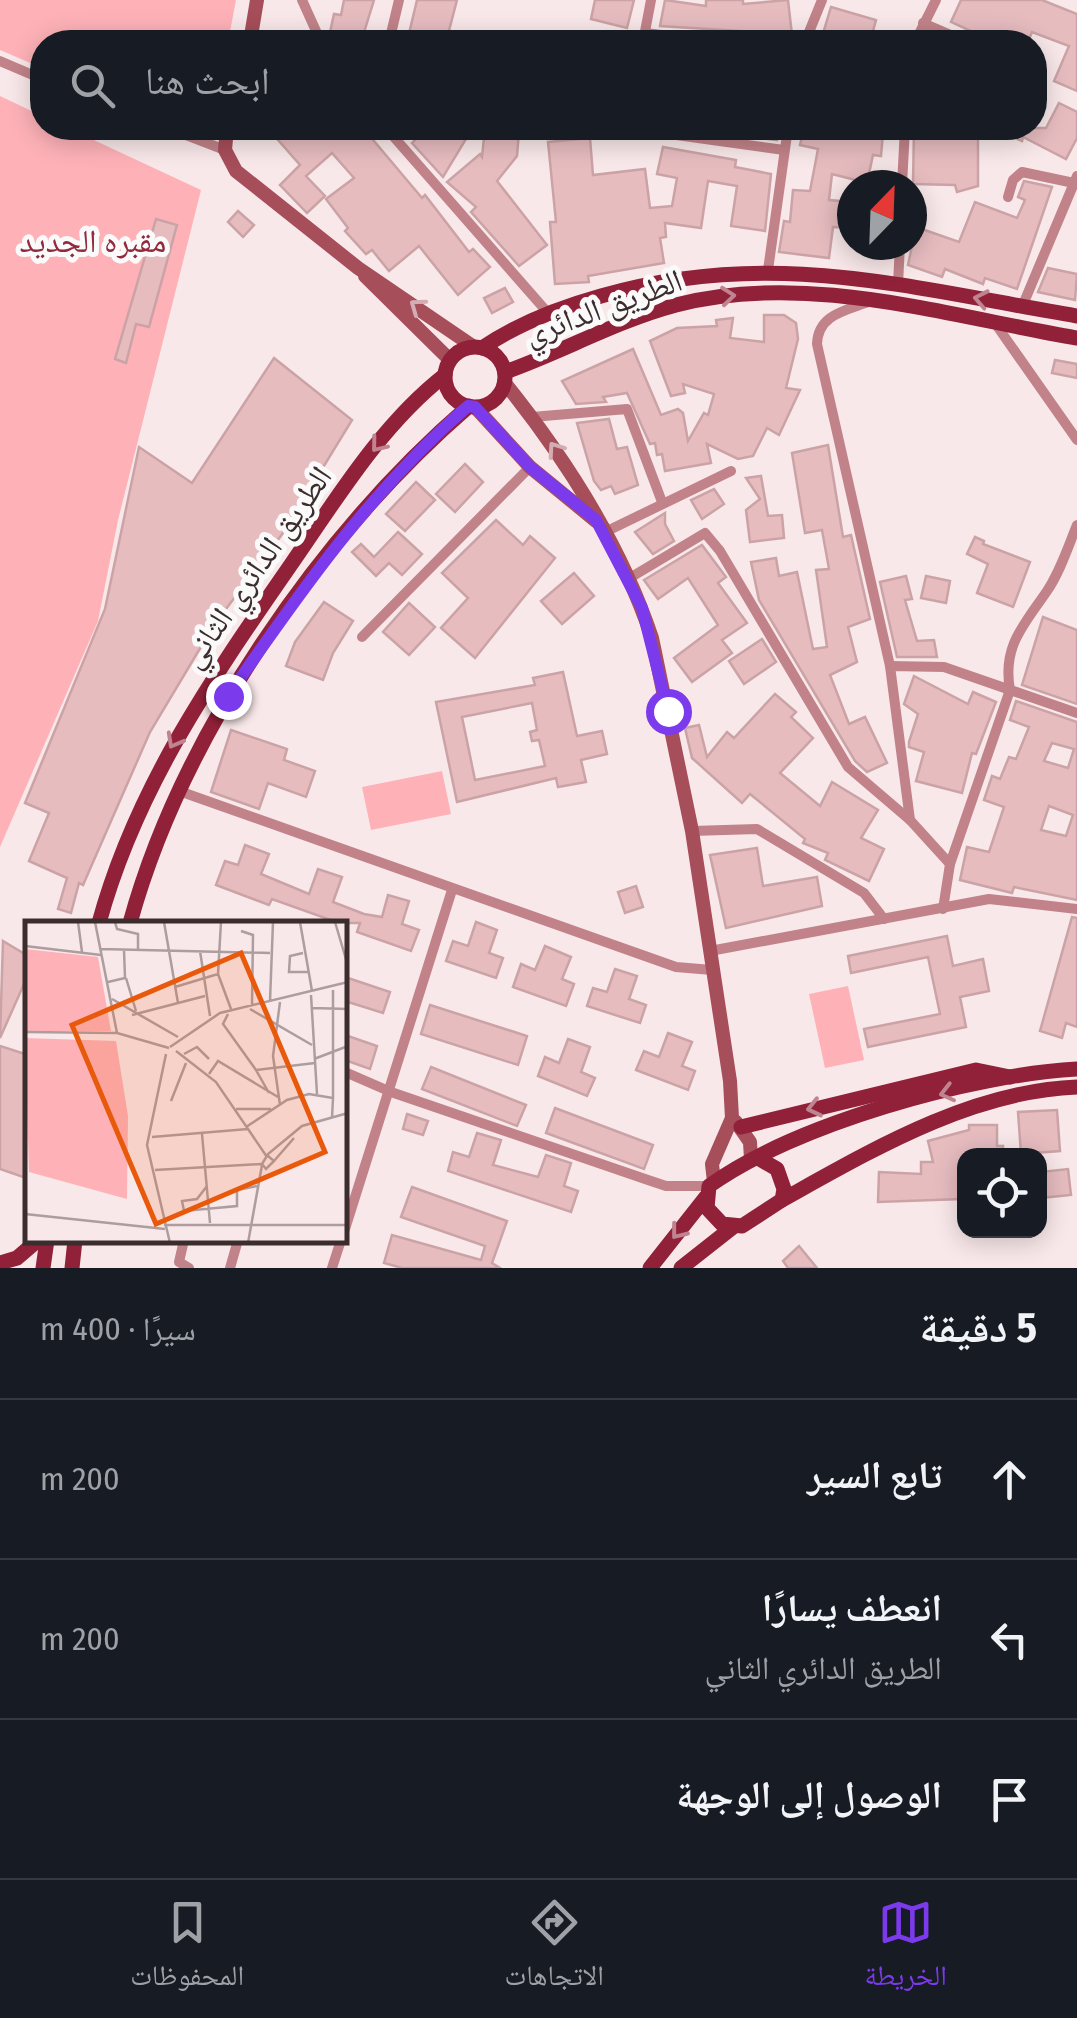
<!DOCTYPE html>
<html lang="ar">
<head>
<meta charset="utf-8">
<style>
	:root { --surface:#171b24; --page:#242831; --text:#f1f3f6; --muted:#9ea1a6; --line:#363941; --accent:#7c3aed }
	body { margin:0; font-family:"Fira Sans Condensed","Noto Naskh Arabic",sans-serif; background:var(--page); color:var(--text); direction:rtl }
	.controls { position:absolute; right:30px; bottom:30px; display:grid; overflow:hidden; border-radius:20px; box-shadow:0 5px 25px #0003 }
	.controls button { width:90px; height:90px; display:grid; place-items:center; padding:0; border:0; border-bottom:2px solid var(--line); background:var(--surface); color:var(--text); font:50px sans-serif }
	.compass { position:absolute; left:837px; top:170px; width:90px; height:90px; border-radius:50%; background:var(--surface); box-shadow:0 5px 25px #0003; rotate:23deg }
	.stop { position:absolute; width:30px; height:30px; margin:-22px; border:8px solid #7c3aed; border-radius:50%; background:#fff }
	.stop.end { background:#7c3aed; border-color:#fff; box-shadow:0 2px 10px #0008 }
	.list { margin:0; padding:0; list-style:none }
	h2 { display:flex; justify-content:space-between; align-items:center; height:130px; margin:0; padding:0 40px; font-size:42px }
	h2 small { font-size:32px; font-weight:400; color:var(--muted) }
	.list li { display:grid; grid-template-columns:65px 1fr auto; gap:30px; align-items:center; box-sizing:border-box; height:160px; padding:0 40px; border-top:2px solid var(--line) }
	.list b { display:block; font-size:38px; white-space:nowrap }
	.list p { margin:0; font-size:32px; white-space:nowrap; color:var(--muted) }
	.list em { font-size:32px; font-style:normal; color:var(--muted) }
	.icon { flex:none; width:55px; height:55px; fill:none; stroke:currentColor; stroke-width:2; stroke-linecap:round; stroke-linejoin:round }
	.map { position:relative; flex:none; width:1077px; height:1268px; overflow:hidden; direction:ltr }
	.search { position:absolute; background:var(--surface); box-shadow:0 5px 25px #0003; left:30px; right:30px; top:30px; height:110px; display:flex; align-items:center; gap:25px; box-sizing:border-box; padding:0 35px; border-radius:40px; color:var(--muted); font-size:38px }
	.sheet { height:610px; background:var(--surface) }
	nav { display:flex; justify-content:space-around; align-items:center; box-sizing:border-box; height:140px; border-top:2px solid var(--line); background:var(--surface); font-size:28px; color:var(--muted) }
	nav a { display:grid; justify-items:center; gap:5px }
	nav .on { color:var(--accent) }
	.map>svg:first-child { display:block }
	.green { fill:#feb2b8 }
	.building { fill:#e6bcbf; stroke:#cba3a6; stroke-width:2.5; fill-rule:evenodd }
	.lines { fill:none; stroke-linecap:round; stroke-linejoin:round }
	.street { stroke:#c18389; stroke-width:10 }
	.secondary { stroke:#a64e5a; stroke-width:14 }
	.primary { stroke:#902139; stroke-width:15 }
	.oneway { stroke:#c08390 }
	.oneway2 { stroke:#d4adb2 }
	.route { stroke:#7c3aed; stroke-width:12 }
	.labels { text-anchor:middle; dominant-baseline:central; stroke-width:10; stroke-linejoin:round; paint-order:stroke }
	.park-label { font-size:32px; fill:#93293d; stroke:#fafafa }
	.street-label { font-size:32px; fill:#3b2c2d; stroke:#fafafa }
	.inset-road { fill:none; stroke:#ad9d9e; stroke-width:2.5 }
	.view { fill:#e8590c; fill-opacity:0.15; stroke:#e8590c; stroke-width:5 }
	.inset-edge { fill:none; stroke:#3b2c2d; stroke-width:5 }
</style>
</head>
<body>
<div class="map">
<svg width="1077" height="1268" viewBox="0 0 1077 1268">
	<rect width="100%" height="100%" fill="#f9e8e9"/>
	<g class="green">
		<path d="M0,0H236L228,42H42V68L0,50Z"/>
		<path d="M0,96L42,116V128H68L201,190L118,520L98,621L0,847Z"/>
		<path d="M442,771L451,814L371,830L362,787Z"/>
		<path d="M848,986L864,1060L825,1068L809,994Z"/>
	</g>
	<g class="building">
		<path d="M344,0H374L361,42L329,37L334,14L341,15Z"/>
		<path d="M417,0H457L446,42H407Z"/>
		<path d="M595,0H634L627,28L591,19Z"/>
		<path d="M665,0L706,6V0H743V4L788,0L792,35L756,39L755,32L660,26Z"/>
		<path d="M961,0H1042L1077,14V91L1054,81L1069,46L1032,32L1028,42H986L988,39L951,22Z"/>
		<path d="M831,7L876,20L870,42L822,37Z"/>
		<path d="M1059,103L1077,112V138L1066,159L1023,137L1022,141L991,128H1046Z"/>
		<path d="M286,128H344L352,136L363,128L422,198L425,195L469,252L473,249L490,267L458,295L419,246L389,271L372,250L366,254L345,231L348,228L326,199L354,178L332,153L306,176L325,196L307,213L280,185L300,165L278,140L288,132Z"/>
		<path d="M418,128H456L466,139L443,177L412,143L418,137L412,133Z"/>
		<path d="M485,128L519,132L517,156L497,181L547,245L519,266L471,212L476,207L447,182L480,154L482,157Z"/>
		<path d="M745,128H779L777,140L744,136Z"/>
		<path d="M804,128L883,133L881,156L873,155L867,183L832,174L829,200L852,202V228L833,227L829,258L779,252L784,221L790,222L793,190L810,191L818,149L800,145Z"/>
		<path d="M914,128H978V186L957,192L955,185L913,184Z"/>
		<path d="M590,138L593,175L645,169L650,208L672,206L677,178L657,174L663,147L736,160L735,167L771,174L765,231L731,226L737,186L708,181L701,228L665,223L666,237L660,238L664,263L588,276L589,282L555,284L550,222H556L548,142Z"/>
		<path d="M1024,181L1052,187L1017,289L985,278L983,284L945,269L942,277L908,265L916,227L959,242L975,202L1017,218L1025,200L1018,197Z"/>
		<path d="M238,211L254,225L243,237L228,222Z"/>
		<path d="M156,219L177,225L149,327L136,324L126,363L115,359Z"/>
		<path d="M1048,268L1077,274L1075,300L1038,292Z"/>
		<path d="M505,288L513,302L492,313L484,298Z"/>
		<path d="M764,315H784L796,323L798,339L786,388L800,390L779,435L767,428L753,456L738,459L707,444L711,463L665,471L662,454L657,455L655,443L650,444L627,393L603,397L606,402L576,404L562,381L633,349L661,415L678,409L683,413L688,441L704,413L708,415L714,394L683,384L685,393L671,396L650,341L677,328L717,326L716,320L733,318L730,338L764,342Z"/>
		<path d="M274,358L352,420L283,533L214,625L150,732L83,885L79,883L71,913L58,909L67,878L29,861L49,813L25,803L105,609L139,447L192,483Z"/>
		<path d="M1055,360L1077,364V378L1052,373Z"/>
		<path d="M609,419L617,449L627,447L638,485L615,494L611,486L601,490L594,481L577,423Z"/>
		<path d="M828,445L843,537L851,535L870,619L848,627L857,662L830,675L849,724L865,717L887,763L867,772L855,761L759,600L751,562L776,558L779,576L797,572L813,649L827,647L816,570L829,569L822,530L805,533L792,453Z"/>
		<path d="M465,464L483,482L455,512L436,494Z"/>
		<path d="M761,476L768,516L782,515L784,538L750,542L746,510L760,499L746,478Z"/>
		<path d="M416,482L435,500L405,531L386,514Z"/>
		<path d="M714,489L724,504L702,519L691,500Z"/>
		<path d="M665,513V524L674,541L653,554L635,532Z"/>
		<path d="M496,520L523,545L530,536L555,558L475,658L441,628L468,598L442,573Z"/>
		<path d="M398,532L422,554L402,575L389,563L376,576L352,552L361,544L374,557Z"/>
		<path d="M975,537L984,541L983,544L1030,562L1013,607L977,593L988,564L967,554Z"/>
		<path d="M702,545L726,577L718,583L747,623L722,640L732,653L692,682L674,658L718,625L688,578L658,599L644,580Z"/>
		<path d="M574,573L594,596L562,624L541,601Z"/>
		<path d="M906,576L912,599L905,600L917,641L934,640L937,657H897L880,582Z"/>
		<path d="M926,576L950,581L946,603L921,598Z"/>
		<path d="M324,602L353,621L333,653L323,680L286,666L295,642Z"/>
		<path d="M409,603L435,627L409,655L383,632Z"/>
		<path d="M1043,617L1077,630V704L1022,685Z"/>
		<path d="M762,639L776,662L744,684L729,661Z"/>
		<path d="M563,672L577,736L602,731L607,754L581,760L586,782L558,787L556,778L457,802L436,702L535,685L533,678ZM532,703L537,730L530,732L532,741L539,740L545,766L475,780L462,717Z"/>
		<path d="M914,676L968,704L973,692L996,702L976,754L972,753L962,793L916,781L924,752L909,747V742L918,714L904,704Z"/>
		<path d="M775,694L796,712L791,717L813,738L780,773L820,806L832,782L878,810L861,838L884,849L869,881L825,860L828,853L803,843L805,839L750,794L742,803L692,758L685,728L699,725L707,757L727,732L734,738Z"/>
		<path d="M1016,701L1077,722V900L1014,887L1012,893L960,880L967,847L989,852L1004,807L984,800L992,776L1000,779L1009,757L1016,759L1029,727L1010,720ZM1052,743L1074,749L1068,768L1044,761ZM1049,806L1073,815L1066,836L1041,830Z"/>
		<path d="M231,730L287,749L284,760L315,771L306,797L268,783L259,809L211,792Z"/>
		<path d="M245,845L269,854L261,874L309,894L318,869L342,877L333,902L364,914L382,917L388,895L409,901L402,924L419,930L411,951L357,932L360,923H339L272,899L269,905L216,885L225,861L238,865Z"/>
		<path d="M757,848L763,886L817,877L822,906L726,928L710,855Z"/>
		<path d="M636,886L643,907L625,913L618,892Z"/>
		<path d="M1072,917L1077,918V1027L1066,1023L1062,1038L1040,1031Z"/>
		<path d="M476,922L497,930L489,953L503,958L496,978L446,961L453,941L468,946Z"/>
		<path d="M947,936L953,966L983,959L989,991L960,997L966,1027L868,1047L864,1029L940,1014L928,957L851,973L848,956Z"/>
		<path d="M3,941L28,956V975L0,1038Z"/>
		<path d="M545,946L571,957L562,979L574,984L566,1006L513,987L521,964L535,970Z"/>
		<path d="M615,969L637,976L629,999L646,1005L640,1023L587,1006L593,988L607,992Z"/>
		<path d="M345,977L390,992L383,1013L345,1001Z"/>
		<path d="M430,1005L527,1036L518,1065L421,1034Z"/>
		<path d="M668,1033L692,1042L682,1066L695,1071L688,1090L636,1070L644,1051L659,1057Z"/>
		<path d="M345,1035L377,1046L370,1069L345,1060Z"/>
		<path d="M568,1039L590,1047L581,1072L595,1078L587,1096L538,1076L545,1057L559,1063Z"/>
		<path d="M0,1046L28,1055L26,1178L0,1169Z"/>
		<path d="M431,1067L526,1105L517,1126L422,1089Z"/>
		<path d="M555,1108L653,1145L644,1169L546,1133Z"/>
		<path d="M1057,1110L1060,1151L1021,1154L1018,1112Z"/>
		<path d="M407,1114L428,1121L423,1135L403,1129Z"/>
		<path d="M969,1125H997V1146H1003V1156H964L962,1199L878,1202L879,1172L921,1174V1162H933L928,1141L969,1130Z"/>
		<path d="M477,1133L501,1140L493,1165L538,1177L546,1155L571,1163L564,1186L578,1191L571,1212L448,1171L453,1152L469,1157Z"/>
		<path d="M1068,1169L1071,1195L1040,1198V1172Z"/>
		<path d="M412,1187L507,1221L492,1263L500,1268H402L384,1263L392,1235L481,1260L485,1246L401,1217Z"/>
		<path d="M799,1246L817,1268H788L783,1261Z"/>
	</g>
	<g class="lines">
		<g class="street">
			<path d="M302,0L321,42"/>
			<path d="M923,23L967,42"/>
			<path d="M645,33L721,42"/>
			<path d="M389,42L399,0"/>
			<path d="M643,42L651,0"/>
			<path d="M805,42L822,0"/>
			<path d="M915,42L936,0"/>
			<path d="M0,61L42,79"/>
			<path d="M1034,73L1040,75"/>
			<path d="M168,128L225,150"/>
			<path d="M386,128L548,313"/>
			<path d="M556,128H596"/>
			<path d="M626,128L784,150"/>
			<path d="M902,185L905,128"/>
			<path d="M1008,197L1013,180L1022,172L1074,183"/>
			<path d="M768,270L788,128"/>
			<path d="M898,284L900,245"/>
			<path d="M868,302C844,311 818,315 817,344L890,666"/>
			<path d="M1022,307L1077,176"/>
			<path d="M997,326L1077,440"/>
			<path d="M532,417L627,409L662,502"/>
			<path d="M603,533L731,471"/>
			<path d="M628,579L705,533L720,551L848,767L910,820L950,864"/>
			<path d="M362,637L530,467"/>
			<path d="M179,791L676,967L712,970"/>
			<path d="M910,820L890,666L944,667L1077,713"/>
			<path d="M692,831L757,829L864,893L884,919"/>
			<path d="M943,909L950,864L1010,690C1002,646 1024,625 1047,591C1060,572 1068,547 1077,525"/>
			<path d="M710,951L989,899L1077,909"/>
			<path d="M345,1072L391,1092L648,1180L666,1186H709"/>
			<path d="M345,1229L452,890"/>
			<path d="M184,1240L179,1262L189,1268"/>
			<path d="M230,1268L238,1240"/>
			<path d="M332,1268L341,1240"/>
		</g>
		<g class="secondary">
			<path d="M250,42L257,0"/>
			<path d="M227,128L225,150L236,171L358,268L474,347"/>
			<path d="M365,276L450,360"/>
			<path d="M504,382C566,459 621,545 652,638L692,831L730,1081L732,1118L712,1164L714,1182"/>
			<path d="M475,407L530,467L596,521"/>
			<path d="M736,1122L750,1142L751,1159"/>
		</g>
		<g class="primary">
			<circle cx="475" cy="377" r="30"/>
			<path d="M482,348C519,323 558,308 601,296C772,247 909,288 1077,316"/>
			<path d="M505,372C562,352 616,321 676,305C807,271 947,316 1077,338"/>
			<path d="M99,923C136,787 213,677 292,563C337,498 382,424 445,375"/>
			<path d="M130,923C182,734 321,534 469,406"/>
			<path d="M741,1127L976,1070L1010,1077"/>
			<path d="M758,1158L777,1169L784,1189L782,1200L742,1226L722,1224L707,1208L709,1186C795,1124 970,1075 1077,1069"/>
			<path d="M782,1200C872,1150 971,1091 1077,1087"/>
			<path d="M0,1263L17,1258L38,1240"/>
			<path d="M43,1268L47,1240"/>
			<path d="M72,1268L75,1240"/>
			<path d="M650,1268L706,1197"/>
			<path d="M681,1268L733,1227"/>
		</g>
	</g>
	<defs><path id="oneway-chevron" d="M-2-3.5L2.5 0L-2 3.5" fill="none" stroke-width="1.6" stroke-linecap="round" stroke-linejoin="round" transform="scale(2.5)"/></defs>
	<g class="oneway">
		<use href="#oneway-chevron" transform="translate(728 296) rotate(-6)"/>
		<use href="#oneway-chevron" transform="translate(981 299) rotate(-169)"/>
		<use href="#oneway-chevron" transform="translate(378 445) rotate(129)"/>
		<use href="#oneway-chevron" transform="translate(174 741) rotate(119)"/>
		<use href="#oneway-chevron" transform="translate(947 1093) rotate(166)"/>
		<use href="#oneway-chevron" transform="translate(814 1108) rotate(167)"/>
		<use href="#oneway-chevron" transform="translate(678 1232) rotate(128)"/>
	</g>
	<g class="oneway2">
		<use href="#oneway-chevron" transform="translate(417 306) rotate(-144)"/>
		<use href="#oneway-chevron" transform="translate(555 449) rotate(-125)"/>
	</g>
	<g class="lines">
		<path class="route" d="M228,696C300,592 372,489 468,406L475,407L530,467L596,520L642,608L668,711"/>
	</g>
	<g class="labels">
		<g class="park-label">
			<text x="93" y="241">مقبره الجديد</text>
		</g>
		<g class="street-label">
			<text transform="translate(603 307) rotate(-20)">الطريق الدائري</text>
			<text transform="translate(256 567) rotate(-55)">الطريق الدائري الثاني</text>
		</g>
	</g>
	<g transform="translate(25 921)">
		<rect width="322" height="322" fill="#f9e8e9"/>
		<path d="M0,28L73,36L86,110H0ZM0,117L91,120L103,195L102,278L4,251Z" fill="#feb2b8"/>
		<path class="inset-road" d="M53,1L57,31M70,1L92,112L144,127M90,1L92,8L113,13V29M139,1L153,82M196,1L193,53L206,88M249,1H316M275,1L287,70M310,1L323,45M216,10L228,14L227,84M0,25L76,34M76,28L245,32M175,30L185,95M278,32L265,35L264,51H283M101,57L111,90M83,61L100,57L99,29M150,66L193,53M286,74L292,173M87,78L153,116M245,80L248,1M287,87L323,88M225,88L287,124M203,93L198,103L231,149M107,94L180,75M0,111L92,112M145,126L195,92L323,61M151,130L191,161L242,236M141,133L122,224L145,322M159,133L172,126L184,138M289,138L323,125M184,153L193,140L253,176M244,172L231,149L290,142M308,177V69M146,180L161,142M255,184L248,135L255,81M211,188H246M221,206L262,179L284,173L308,177L307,197M177,213L185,302M127,216L223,208M243,235L249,240L241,248L237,243L243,233L277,205L323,192M249,240L269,217M130,249L236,243M182,265L172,278L157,280L159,290L212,285V269L232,265M0,293L140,308M139,304H323M223,322L237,244"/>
		<path class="view" d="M216,32L300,231L131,303L47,104Z"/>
		<rect width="322" height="322" class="inset-edge"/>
	</g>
</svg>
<div class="controls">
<button><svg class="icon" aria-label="locate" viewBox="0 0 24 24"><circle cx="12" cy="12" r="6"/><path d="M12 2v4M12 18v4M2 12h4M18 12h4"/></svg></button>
</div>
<svg class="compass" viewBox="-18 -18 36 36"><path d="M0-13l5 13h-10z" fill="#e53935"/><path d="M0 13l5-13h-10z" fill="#9ea1a6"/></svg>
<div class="stop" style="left:668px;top:711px"></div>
<div class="stop end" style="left:228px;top:696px"></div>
<div class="search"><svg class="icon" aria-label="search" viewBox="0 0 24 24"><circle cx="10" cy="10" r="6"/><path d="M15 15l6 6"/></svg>ابحث هنا</div>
</div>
<section class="sheet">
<h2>5 دقيقة<small>سيرًا · 400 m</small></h2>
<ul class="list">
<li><svg class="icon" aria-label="ahead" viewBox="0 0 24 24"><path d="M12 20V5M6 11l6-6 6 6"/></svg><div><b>تابع السير</b></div><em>200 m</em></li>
<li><svg class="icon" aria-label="left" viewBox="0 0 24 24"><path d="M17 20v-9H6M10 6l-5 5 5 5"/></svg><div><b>انعطف يسارًا</b><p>الطريق الدائري الثاني</p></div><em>200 m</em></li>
<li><svg class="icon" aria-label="arrive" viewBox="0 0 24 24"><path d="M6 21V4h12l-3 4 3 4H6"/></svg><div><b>الوصول إلى الوجهة</b></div></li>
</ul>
</section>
<nav>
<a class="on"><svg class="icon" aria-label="map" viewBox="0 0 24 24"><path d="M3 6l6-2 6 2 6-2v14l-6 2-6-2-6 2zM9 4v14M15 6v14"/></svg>الخريطة</a>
<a><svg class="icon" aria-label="directions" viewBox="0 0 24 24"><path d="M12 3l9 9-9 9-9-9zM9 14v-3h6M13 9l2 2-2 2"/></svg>الاتجاهات</a>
<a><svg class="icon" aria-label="saved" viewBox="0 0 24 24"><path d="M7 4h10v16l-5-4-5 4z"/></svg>المحفوظات</a>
</nav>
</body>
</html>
